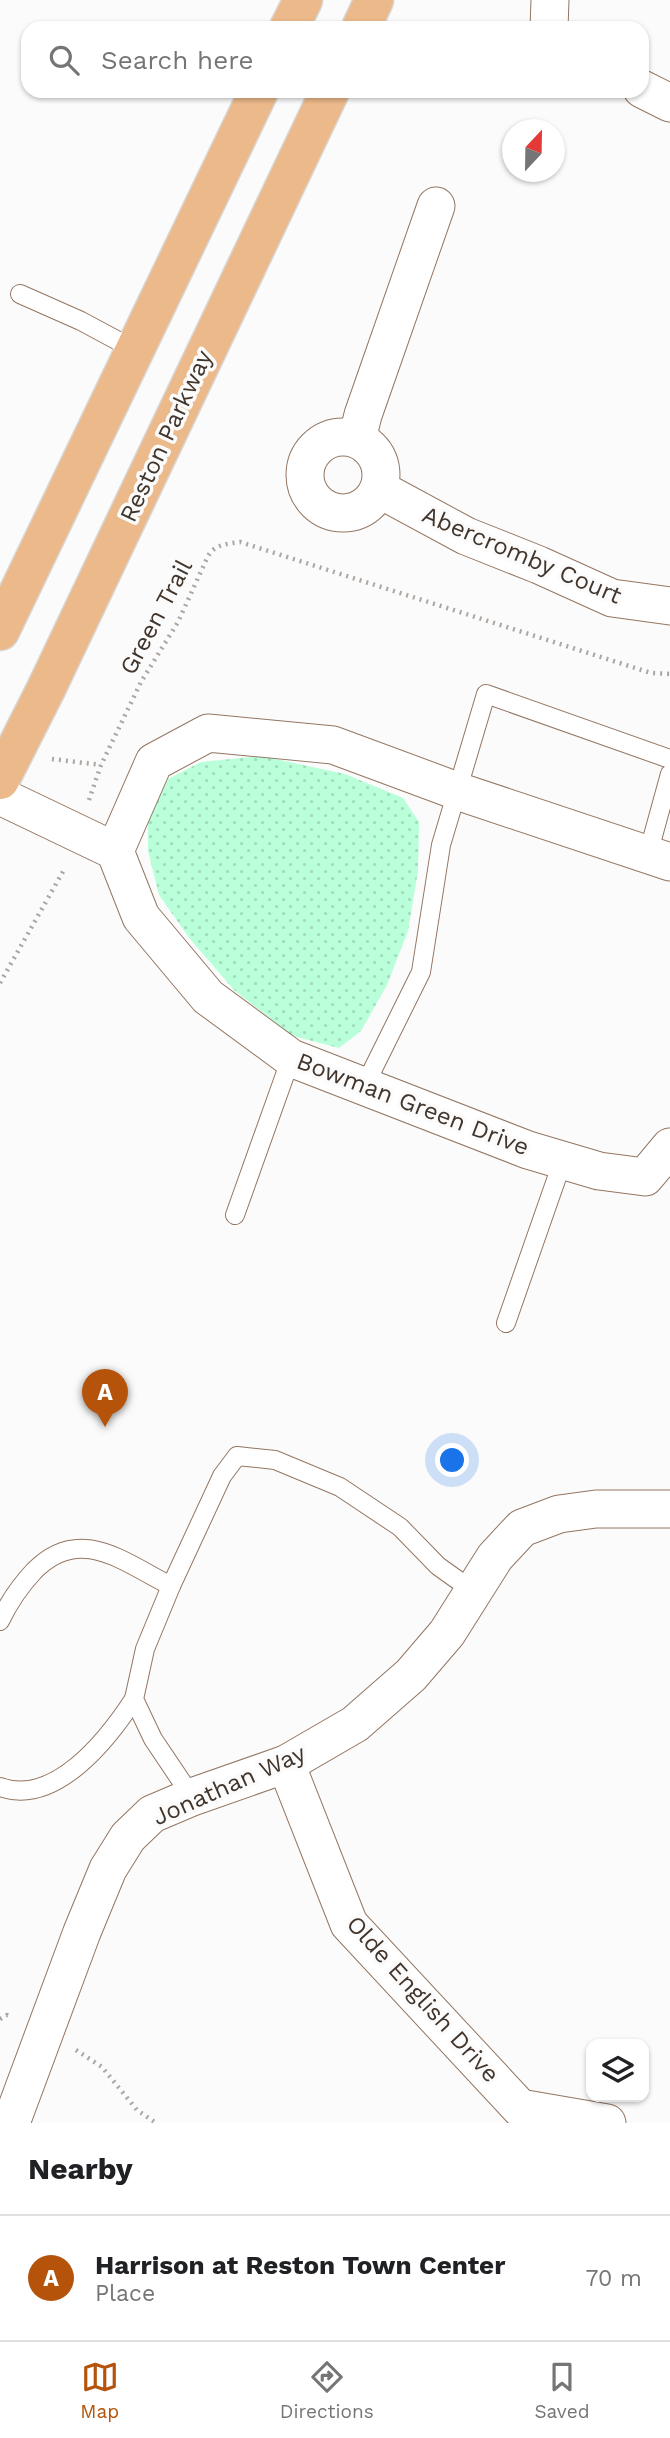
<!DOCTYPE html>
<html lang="en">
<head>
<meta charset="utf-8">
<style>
	:root { --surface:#fff; --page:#f6f6f6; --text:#202124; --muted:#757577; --line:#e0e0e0; --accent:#b45309 }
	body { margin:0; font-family:"Work Sans",sans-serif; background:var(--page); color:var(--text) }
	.controls { position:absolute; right:21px; bottom:21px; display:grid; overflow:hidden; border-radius:14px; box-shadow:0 2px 5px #0004 }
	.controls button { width:63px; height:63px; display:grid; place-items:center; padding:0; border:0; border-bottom:2px solid var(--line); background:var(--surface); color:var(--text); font:35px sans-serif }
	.compass { position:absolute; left:502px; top:119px; width:63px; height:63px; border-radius:50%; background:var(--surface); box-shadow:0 2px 5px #0004; rotate:22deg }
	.you { position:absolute; left:453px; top:1461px; width:24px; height:24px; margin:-18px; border:5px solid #fff; border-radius:50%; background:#1a73e8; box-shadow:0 0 0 10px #1a73e833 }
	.badge { display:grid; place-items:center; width:46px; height:46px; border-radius:50%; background:var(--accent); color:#fff; font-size:23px; font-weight:700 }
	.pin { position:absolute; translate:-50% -58px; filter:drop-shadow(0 2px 4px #0008) }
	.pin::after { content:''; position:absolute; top:37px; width:24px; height:21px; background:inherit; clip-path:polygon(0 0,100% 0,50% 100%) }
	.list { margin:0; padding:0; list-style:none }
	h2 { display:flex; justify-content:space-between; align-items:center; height:91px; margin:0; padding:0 28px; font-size:30px }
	h2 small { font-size:23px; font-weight:400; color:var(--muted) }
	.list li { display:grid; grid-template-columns:46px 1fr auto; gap:21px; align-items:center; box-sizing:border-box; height:126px; padding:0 28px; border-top:2px solid var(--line) }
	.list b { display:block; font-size:26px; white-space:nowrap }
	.list p { margin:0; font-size:23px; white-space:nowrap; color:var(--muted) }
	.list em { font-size:23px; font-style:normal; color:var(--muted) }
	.icon { flex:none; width:38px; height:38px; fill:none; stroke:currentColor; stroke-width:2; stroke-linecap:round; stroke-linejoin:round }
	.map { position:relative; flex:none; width:670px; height:2123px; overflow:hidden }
	.search { position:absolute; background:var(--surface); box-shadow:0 2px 5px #0004; left:21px; right:21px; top:21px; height:77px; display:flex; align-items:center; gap:18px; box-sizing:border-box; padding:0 24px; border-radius:21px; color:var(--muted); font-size:26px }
	.sheet { height:217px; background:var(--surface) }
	nav { display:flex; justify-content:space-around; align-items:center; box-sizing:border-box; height:98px; border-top:2px solid var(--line); background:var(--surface); font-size:19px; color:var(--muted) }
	nav a { display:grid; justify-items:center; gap:4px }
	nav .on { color:var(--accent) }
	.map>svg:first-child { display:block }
	.grass { fill:url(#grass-dots) }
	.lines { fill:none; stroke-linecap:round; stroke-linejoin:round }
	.lane-casing { stroke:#937662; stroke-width:20 }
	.street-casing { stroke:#937662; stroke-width:39 }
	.primary-casing { stroke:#d9d7d5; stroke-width:41 }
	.path { stroke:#aca6a2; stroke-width:4.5; stroke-dasharray:2 5; stroke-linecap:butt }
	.lane { stroke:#fff; stroke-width:18 }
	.street { stroke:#fff; stroke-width:37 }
	.primary { stroke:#ecb98a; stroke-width:38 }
	.labels { text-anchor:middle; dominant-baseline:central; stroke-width:7; stroke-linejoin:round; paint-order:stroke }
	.street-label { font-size:24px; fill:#42352c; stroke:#fbfbfb }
</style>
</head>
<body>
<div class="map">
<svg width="670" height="2123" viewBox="0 0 670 2123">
	<defs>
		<pattern id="grass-dots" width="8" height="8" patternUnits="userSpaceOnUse" patternTransform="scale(1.75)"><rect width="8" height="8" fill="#b9ffda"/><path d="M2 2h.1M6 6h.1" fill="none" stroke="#a0dbbb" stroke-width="1.8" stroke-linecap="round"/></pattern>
	</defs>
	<rect width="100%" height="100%" fill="#fbfbfb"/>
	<path class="grass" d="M261,756L345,774L403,798L419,822L418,871L408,931L387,985L361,1031L339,1048L293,1036L234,990L190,939L159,895L148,851V821L168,779L201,762Z"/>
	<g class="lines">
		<defs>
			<g id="lane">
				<path d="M20,294L81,321L135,350"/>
				<path d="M648,854L670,774"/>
				<path d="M365,1085L421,972L441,845L486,694L670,759"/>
				<path d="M235,1215L291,1058"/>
				<path d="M506,1323L563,1160"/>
				<path d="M0,1621C9,1602 20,1586 34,1571C80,1524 123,1562 171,1586"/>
				<path d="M0,1787C55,1807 108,1739 134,1699"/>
				<path d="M192,1797L153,1739L134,1699L145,1649L171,1586L222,1476L237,1456L275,1460L340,1487L400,1527L438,1566L473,1591"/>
			</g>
			<g id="street">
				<path d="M549,28L550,0"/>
				<path d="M642,89L670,103"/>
				<circle cx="343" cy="475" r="38"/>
				<path d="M357,439L363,415L436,206"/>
				<path d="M379,489L466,536L539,565L612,598L670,606"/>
				<path d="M0,796L115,851L141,917L208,997L291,1058L528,1150L599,1171L645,1177L670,1147"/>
				<path d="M115,851L154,762L208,733L333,745L457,791L670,862"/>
				<path d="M286,1764L349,1924L520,2108L607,2123"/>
				<path d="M11,2123L82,1932L108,1869L128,1837L152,1814L192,1797L286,1764L355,1724L411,1675L447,1633L495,1557L522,1528L559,1514L596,1509H670"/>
			</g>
			<g id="primary">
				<path d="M289,28L303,0"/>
				<path d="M361,28L374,0"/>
				<path d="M0,631L259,91"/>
				<path d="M0,780L46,689L330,91"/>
			</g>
		</defs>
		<use href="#lane" class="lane-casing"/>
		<use href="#street" class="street-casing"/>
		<use href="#primary" class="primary-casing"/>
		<g class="path">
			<path d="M52,759L101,765"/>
			<path d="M89,800L101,765L141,682L178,622L208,556C215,544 227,544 240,542L651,673L670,674"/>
			<path d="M0,983L65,868"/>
			<path d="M0,2019L7,2015L11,2018"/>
			<path d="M76,2050L102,2067L137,2110L156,2123"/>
		</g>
		<use href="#lane" class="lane"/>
		<use href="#street" class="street"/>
		<use href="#primary" class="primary"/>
	</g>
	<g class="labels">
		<g class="street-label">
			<text transform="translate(166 436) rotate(-65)">Reston Parkway</text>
			<text transform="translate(522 555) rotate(23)">Abercromby Court</text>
			<text transform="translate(156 617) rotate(-62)">Green Trail</text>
			<text transform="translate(413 1104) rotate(21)">Bowman Green Drive</text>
			<text transform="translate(229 1785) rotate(-24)">Jonathan Way</text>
			<text transform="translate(423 1999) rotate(48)">Olde English Drive</text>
		</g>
	</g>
</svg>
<div class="controls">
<button><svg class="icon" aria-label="layers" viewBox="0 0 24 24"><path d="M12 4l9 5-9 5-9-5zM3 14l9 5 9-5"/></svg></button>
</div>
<svg class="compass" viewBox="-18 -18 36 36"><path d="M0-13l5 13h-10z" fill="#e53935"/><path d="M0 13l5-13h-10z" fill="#757577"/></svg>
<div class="you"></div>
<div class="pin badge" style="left:105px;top:1427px">A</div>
<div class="search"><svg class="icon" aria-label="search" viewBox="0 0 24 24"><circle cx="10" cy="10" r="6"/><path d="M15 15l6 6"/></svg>Search here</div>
</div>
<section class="sheet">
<h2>Nearby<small></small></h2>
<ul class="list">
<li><span class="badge">A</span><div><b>Harrison at Reston Town Center</b><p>Place</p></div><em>70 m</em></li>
</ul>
</section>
<nav>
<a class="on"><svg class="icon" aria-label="map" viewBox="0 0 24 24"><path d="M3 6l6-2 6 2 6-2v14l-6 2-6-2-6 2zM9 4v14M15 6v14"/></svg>Map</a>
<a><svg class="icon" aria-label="directions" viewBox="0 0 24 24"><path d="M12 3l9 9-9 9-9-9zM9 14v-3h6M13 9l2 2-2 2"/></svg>Directions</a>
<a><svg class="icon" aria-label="saved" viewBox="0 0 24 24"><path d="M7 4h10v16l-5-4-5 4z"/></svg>Saved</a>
</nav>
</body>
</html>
